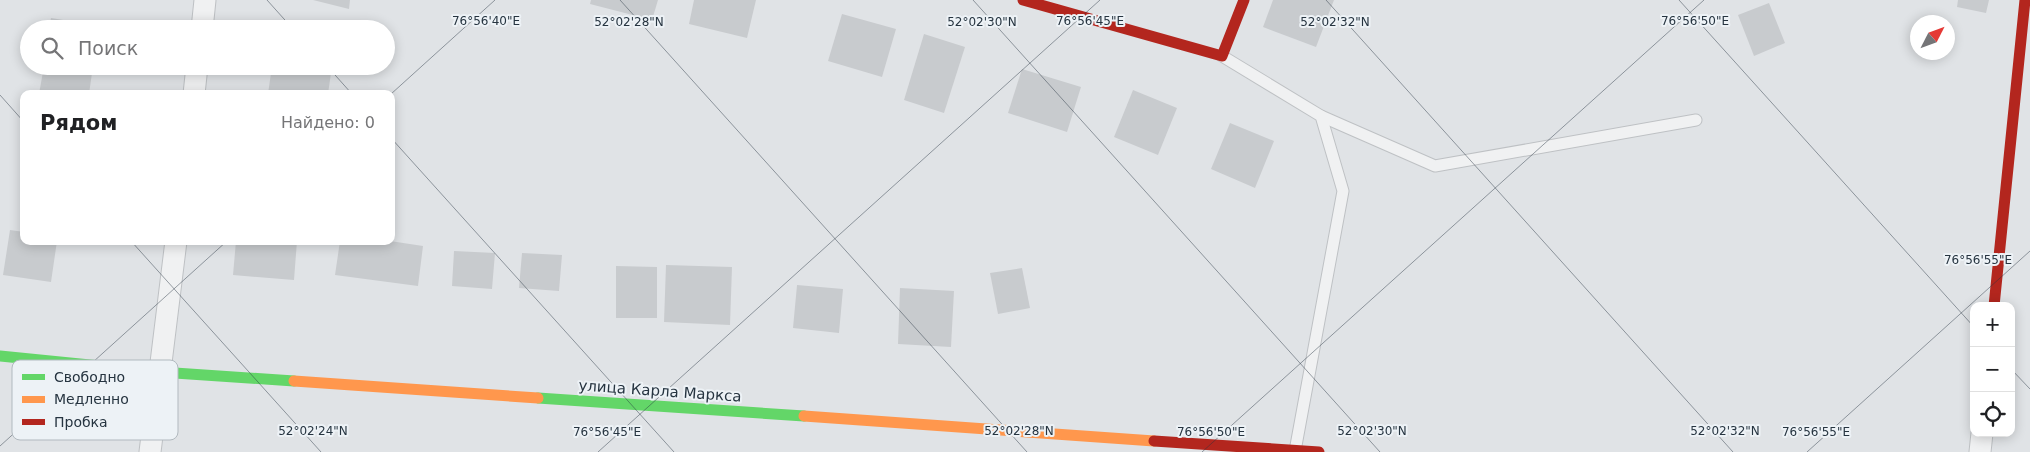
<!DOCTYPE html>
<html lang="ru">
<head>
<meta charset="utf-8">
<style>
	:root { --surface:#fff; --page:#f6f6f6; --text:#202124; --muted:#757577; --line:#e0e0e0 }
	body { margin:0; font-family:"DejaVu Sans",sans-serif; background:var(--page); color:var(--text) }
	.controls { position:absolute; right:15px; bottom:15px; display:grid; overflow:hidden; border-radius:10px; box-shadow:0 2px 12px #0003 }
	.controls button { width:45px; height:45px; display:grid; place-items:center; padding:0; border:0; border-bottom:1px solid var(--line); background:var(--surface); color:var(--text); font:25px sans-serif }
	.compass { position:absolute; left:1910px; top:15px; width:45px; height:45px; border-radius:50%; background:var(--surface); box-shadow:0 2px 12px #0003; rotate:48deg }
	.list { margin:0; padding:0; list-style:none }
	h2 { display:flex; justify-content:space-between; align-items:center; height:65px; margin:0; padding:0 20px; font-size:21px }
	h2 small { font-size:16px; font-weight:400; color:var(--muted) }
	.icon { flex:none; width:28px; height:28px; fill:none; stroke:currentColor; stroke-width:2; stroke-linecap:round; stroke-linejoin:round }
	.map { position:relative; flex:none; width:2030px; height:452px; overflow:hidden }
	.search { position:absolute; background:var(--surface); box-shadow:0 2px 12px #0003; left:20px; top:20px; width:375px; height:55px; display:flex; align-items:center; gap:12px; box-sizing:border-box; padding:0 18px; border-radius:28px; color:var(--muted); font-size:19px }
	.panel { position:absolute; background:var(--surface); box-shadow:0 2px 12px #0003; left:20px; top:90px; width:375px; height:155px; border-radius:10px }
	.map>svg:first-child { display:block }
	.building { fill:#c8cbce }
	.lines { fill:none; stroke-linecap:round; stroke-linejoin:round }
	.lane-casing { stroke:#bec1c4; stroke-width:13 }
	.street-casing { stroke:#bec1c4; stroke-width:23 }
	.lane { stroke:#f0f1f2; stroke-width:11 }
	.street { stroke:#f0f1f2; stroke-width:21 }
	.fast { stroke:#63d668; stroke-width:11 }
	.slow { stroke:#ff974d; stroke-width:11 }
	.jam { stroke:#b3261e; stroke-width:11 }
	.ticks { fill:none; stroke:#263440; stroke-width:1; stroke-opacity:0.45 }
	.labels { text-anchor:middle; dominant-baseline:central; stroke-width:4; stroke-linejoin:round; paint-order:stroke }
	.street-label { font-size:15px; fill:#263440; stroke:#edf2f6 }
	.key { fill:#edf2f6; stroke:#b1b9bf; stroke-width:1 }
	.key-label { font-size:14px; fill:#263440 }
	.ticks-label { font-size:12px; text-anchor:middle; fill:#263440; stroke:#edf2f6; stroke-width:4; stroke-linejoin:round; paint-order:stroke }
</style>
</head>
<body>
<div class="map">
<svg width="2030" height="452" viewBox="0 0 2030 452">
	<rect width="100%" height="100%" fill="#e0e3e6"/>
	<g class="building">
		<path d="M313,0H350L349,9Z"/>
		<path d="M591,0H658L652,20L590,4Z"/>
		<path d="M694,0H756L747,38L689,24Z"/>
		<path d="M1273,0H1334L1316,47L1263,27Z"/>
		<path d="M1958,0H1989L1986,13L1957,7Z"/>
		<path d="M1769,3L1785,43L1754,56L1738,15Z"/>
		<path d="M842,14L896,29L882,77L828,61Z"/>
		<path d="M51,18L100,26L99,29H49Z"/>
		<path d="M924,34L965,47L944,113L904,100Z"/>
		<path d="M44,66H93L89,94H39Z"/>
		<path d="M272,66H332L328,94H268Z"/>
		<path d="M1022,69L1081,87L1067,132L1008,113Z"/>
		<path d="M1133,90L1177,108L1158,155L1114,137Z"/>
		<path d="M1230,123L1274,141L1255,188L1211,169Z"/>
		<path d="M10,230L24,232V241H57L51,282L3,275Z"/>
		<path d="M236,241H297L294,280L233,275Z"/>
		<path d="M340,241H390L423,246L418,286L335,275Z"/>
		<path d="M454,251L495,253L492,289L452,286Z"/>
		<path d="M522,253L562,255L559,291L519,288Z"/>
		<path d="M666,265L732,267L730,325L664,322Z"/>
		<path d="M616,266L657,267V318H616Z"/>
		<path d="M1022,268L1030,308L998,314L990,273Z"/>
		<path d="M797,285L843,289L839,333L793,328Z"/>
		<path d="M900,288L954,291L951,347L898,344Z"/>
	</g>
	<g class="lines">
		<defs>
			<g id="lane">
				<path d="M1222,56L1321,116L1343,191L1295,451"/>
				<path d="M1321,116L1435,166L1696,120"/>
			</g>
			<g id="street">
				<path d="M202,29L205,0"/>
				<path d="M194,94L197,66"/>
				<path d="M150,452L176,241"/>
				<path d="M1980,452L1982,433"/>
			</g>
		</defs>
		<use href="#lane" class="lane-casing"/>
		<use href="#street" class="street-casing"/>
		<use href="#lane" class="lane"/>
		<use href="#street" class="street"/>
		<g class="fast">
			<path d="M0,356L160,372L294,381"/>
			<path d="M538,398L804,416"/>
		</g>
		<g class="slow">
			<path d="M294,381L538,398"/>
			<path d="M804,416L1154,441"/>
		</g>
		<g class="jam">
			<path d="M1023,0L1222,56L1244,0"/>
			<path d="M1994,306L2025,0"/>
			<path d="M1154,441L1319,452"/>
		</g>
	</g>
	<path class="ticks" d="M267,0L293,29M620,0L1027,452M973,0L1380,452M1326,0L1733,452M1679,0L1974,327M327,66L352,94M391,94L495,0M0,95L24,122M391,138L674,452M131,241L321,452M2011,369L2030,389M0,446L227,241M598,452L1100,0M1202,452L1704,0M1807,452L2030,251"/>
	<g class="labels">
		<g class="street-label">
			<text transform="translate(660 391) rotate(4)">улица Карла Маркса</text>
		</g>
	</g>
	<rect x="12" y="360" width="166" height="80" rx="8" class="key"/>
	<rect x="22" y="374" width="23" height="6" fill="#63d668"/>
	<rect x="22" y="396" width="23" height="7" fill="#ff974d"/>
	<rect x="22" y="419" width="23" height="6" fill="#b3261e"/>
	<g class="key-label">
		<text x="54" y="382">Свободно</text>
		<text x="54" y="404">Медленно</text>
		<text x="54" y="427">Пробка</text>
	</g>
	<g class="ticks-label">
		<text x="486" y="25">76°56'40"E</text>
		<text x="1090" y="25">76°56'45"E</text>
		<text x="1695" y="25">76°56'50"E</text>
		<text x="629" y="26">52°02'28"N</text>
		<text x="982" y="26">52°02'30"N</text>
		<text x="1335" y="26">52°02'32"N</text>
		<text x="1978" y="264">76°56'55"E</text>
		<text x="313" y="435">52°02'24"N</text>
		<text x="1019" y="435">52°02'28"N</text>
		<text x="1372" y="435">52°02'30"N</text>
		<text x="1725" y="435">52°02'32"N</text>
		<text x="607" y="436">76°56'45"E</text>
		<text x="1211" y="436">76°56'50"E</text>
		<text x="1816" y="436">76°56'55"E</text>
	</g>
</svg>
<div class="controls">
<button>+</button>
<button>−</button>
<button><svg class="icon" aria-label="locate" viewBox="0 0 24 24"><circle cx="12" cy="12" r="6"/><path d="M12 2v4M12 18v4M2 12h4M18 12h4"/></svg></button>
</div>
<svg class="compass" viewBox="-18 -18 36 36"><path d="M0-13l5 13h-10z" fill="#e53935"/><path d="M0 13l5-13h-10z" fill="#757577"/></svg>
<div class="search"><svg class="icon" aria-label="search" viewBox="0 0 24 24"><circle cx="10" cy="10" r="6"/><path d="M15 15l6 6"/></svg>Поиск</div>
<section class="panel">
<h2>Рядом<small>Найдено: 0</small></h2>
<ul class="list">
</ul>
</section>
</div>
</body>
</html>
